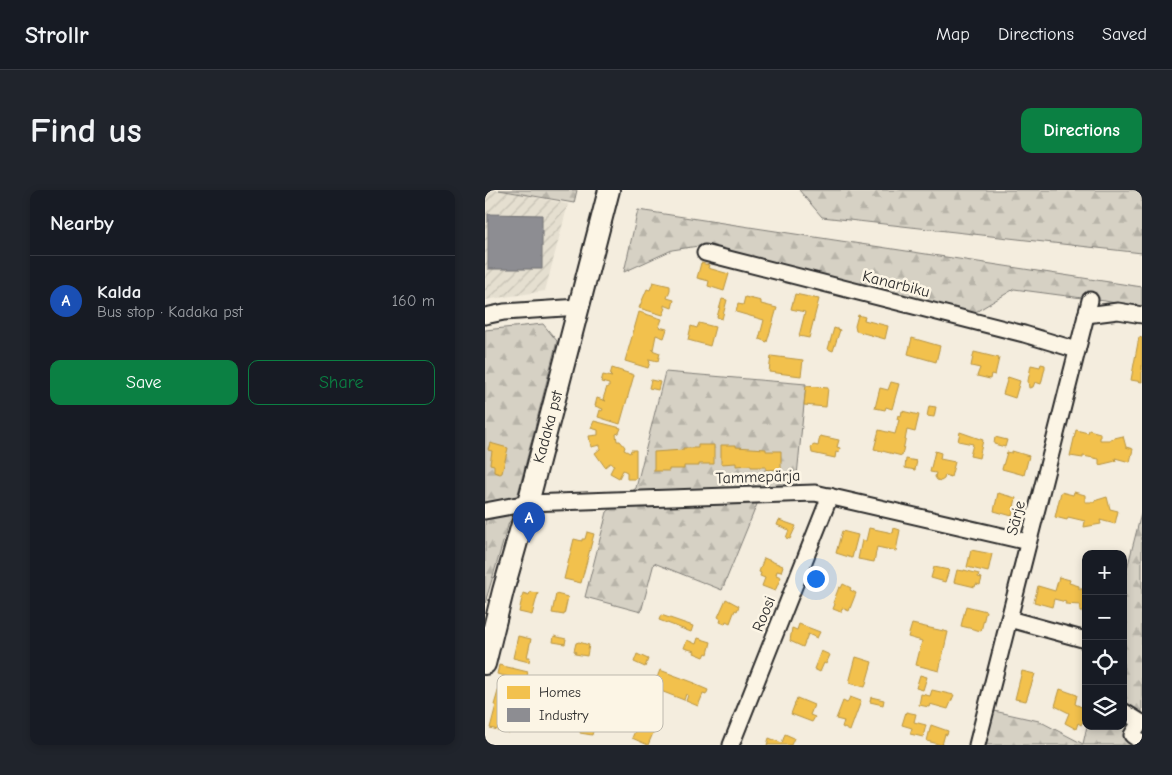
<!DOCTYPE html>
<html lang="en">
<head>
<meta charset="utf-8">
<style>
	:root { --surface:#171b24; --page:#20242c; --text:#f1f3f6; --muted:#9ea1a6; --line:#363941; --accent:#0b8043 }
	body { margin:0; font-family:"Comic Neue",sans-serif; background:var(--page); color:var(--text) }
	.controls { position:absolute; right:15px; bottom:15px; display:grid; overflow:hidden; border-radius:10px; box-shadow:0 2px 8px #0003 }
	.controls button { width:45px; height:45px; display:grid; place-items:center; padding:0; border:0; border-bottom:1px solid var(--line); background:var(--surface); color:var(--text); font:25px sans-serif }
	.you { position:absolute; left:330px; top:388px; width:18px; height:18px; margin:-12px; border:4px solid #fff; border-radius:50%; background:#1a73e8; box-shadow:0 0 0 8px #1a73e833 }
	.badge { display:grid; place-items:center; width:32px; height:32px; border-radius:50%; background:var(--accent); color:#fff; font-size:16px; font-weight:700 }
	.pin { position:absolute; translate:-50% -41px; filter:drop-shadow(0 1px 2px #0008) }
	.pin::after { content:''; position:absolute; top:26px; width:18px; height:15px; background:inherit; clip-path:polygon(0 0,100% 0,50% 100%) }
	.list { margin:0; padding:0; list-style:none }
	h2 { display:flex; justify-content:space-between; align-items:center; height:65px; margin:0; padding:0 20px; font-size:21px }
	h2 small { font-size:16px; font-weight:400; color:var(--muted) }
	.list li { display:grid; grid-template-columns:32px 1fr auto; gap:15px; align-items:center; box-sizing:border-box; height:90px; padding:0 20px; border-top:1px solid var(--line) }
	.list b { display:block; font-size:19px; white-space:nowrap }
	.list p { margin:0; font-size:16px; white-space:nowrap; color:var(--muted) }
	.list em { font-size:16px; font-style:normal; color:var(--muted) }
	.actions { display:flex; gap:10px; padding:15px 20px }
	.actions a { flex:1; padding:11px 0; border:1px solid var(--accent); border-radius:10px; text-align:center; font-size:18px; color:var(--accent) }
	.actions .main { background:var(--accent); color:#fff }
	.icon { flex:none; width:28px; height:28px; fill:none; stroke:currentColor; stroke-width:2; stroke-linecap:round; stroke-linejoin:round }
	.map { position:relative; flex:none; width:657px; height:555px; overflow:hidden; border-radius:10px }
	header { display:flex; align-items:center; gap:30px; box-sizing:border-box; height:70px; padding:0 25px; background:var(--surface); border-bottom:1px solid var(--line) }
	header strong { font-size:24px }
	nav { display:flex; gap:28px; margin-inline-start:auto; font-size:18px }
	.intro { display:flex; align-items:center; justify-content:space-between; box-sizing:border-box; height:120px; padding:0 30px }
	h1 { margin:0; font-size:35px }
	.button { padding:12px 22px; border-radius:10px; background:var(--accent); color:#fff; font-size:18px; font-weight:700 }
	main { display:flex; gap:30px; padding:0 30px }
	aside { flex:1; background:var(--surface); border-radius:10px; box-shadow:0 2px 8px #0003 }
	.map>svg:first-child { display:block }
	.industrial { fill:url(#industrial-furrows) }
	.forest { fill:url(#forest-firs); stroke:#807e78 }
	.homes { fill:#f2c14e; stroke:#b69444 }
	.industry { fill:#8d8d92; stroke:#707073 }
	.lines { fill:none; stroke-linecap:round; stroke-linejoin:round }
	.minor-casing { stroke:#2b2b2b; stroke-width:19 }
	.major-casing { stroke:#2b2b2b; stroke-width:24 }
	.minor { stroke:#fcf5e5; stroke-width:15 }
	.major { stroke:#fcf5e5; stroke-width:20 }
	.labels { text-anchor:middle; dominant-baseline:central; stroke-width:5; stroke-linejoin:round; paint-order:stroke }
	.street-label { font-size:16px; fill:#2b2b2b; stroke:#fcf5e5 }
	.key { fill:#fcf5e5; stroke:#bdb8ad; stroke-width:1 }
	.key-label { font-size:14px; fill:#2b2b2b }
</style>
</head>
<body>
<header>
<strong>Strollr</strong>
<nav><a>Map</a><a>Directions</a><a>Saved</a></nav>
</header>
<div class="intro"><h1>Find us</h1><a class="button">Directions</a></div>
<main>
<aside>
<h2>Nearby<small></small></h2>
<ul class="list">
<li><span class="badge" style="background:#1a4fb4">A</span><div><b>Kalda</b><p>Bus stop · Kadaka pst</p></div><em>160 m</em></li>
</ul>
<div class="actions"><a class="main">Save</a><a>Share</a></div>
</aside>
<div class="map">
<svg width="657" height="555" viewBox="0 0 657 555">
	<defs>
		<pattern id="industrial-furrows" width="10" height="10" patternUnits="userSpaceOnUse" patternTransform="scale(1.25)"><rect width="10" height="10" fill="#e5dfd0"/><path d="M-1 1l2-2M0 10L10 0M9 11l2-2" fill="none" stroke="#c5c0b3"/></pattern>
		<pattern id="forest-firs" width="22" height="20" patternUnits="userSpaceOnUse" patternTransform="scale(1.25)"><rect width="22" height="20" fill="#d6d1c4"/><path d="M5 1l3.5 6h-7zM16 11l3.5 6h-7z" fill="#b8b4a9"/></pattern>
	</defs>
	<rect width="100%" height="100%" fill="#f4edde"/>
	<filter id="ink" filterUnits="userSpaceOnUse"><feTurbulence type="fractalNoise" baseFrequency=".02" numOctaves="2"/><feDisplacementMap in="SourceGraphic" scale="10" xChannelSelector="R" yChannelSelector="G"/><feConvolveMatrix kernelMatrix="1 2 1 2 8 2 1 2 1" color-interpolation-filters="sRGB"/></filter>
	<g filter="url(#ink)">
		<path class="industrial" d="M0,0H16L83,14L60,101L0,110Z"/>
		<g class="forest">
			<path d="M14,0H92L89,13Z"/>
			<path d="M314,0H657V63L337,27Z"/>
			<path d="M153,20L657,97V118L620,111L529,99L489,123L220,55L187,60L139,82Z"/>
			<path d="M58,134L72,151L26,331L24,332L0,413V140Z"/>
			<path d="M180,182L321,194L311,296L279,297L237,400L169,373L156,422L100,407L122,322L151,298Z"/>
			<path d="M657,320V555H500L509,521L554,531L598,554L602,536H638V394Z"/>
		</g>
		<g class="homes">
			<path d="M216,73L224,75L223,78L244,84L239,101L223,96L224,91L212,88Z"/>
			<path d="M168,92L185,96V100L182,108L189,110L187,118L179,115V118H181L178,125L154,118L162,99L165,100Z"/>
			<path d="M310,104L334,109L324,148L314,146L320,122L306,119Z"/>
			<path d="M260,107L276,111V114L292,118L282,152L274,149L279,130L251,122L253,114L258,115Z"/>
			<path d="M237,109L242,110L237,129L232,127Z"/>
			<path d="M154,122L177,129L174,137L182,139L179,148L171,145L168,160H167L175,163L173,171L164,169V171L165,172L163,178L140,171Z"/>
			<path d="M373,125L380,127L379,130L403,136L400,149L371,141L370,136Z"/>
			<path d="M214,133L230,137L225,156L203,150L206,136L212,138Z"/>
			<path d="M349,138L355,140L348,161L343,159Z"/>
			<path d="M654,147L657,148V192L646,190Z"/>
			<path d="M427,148L455,156L451,172L423,164Z"/>
			<path d="M489,162L514,168L510,185L506,184L505,189L492,186L495,178L486,176Z"/>
			<path d="M286,166L318,170L316,186L284,182Z"/>
			<path d="M556,174L560,175V178L556,194L550,192L548,197L544,198L543,191L546,175L555,177Z"/>
			<path d="M127,178L149,185L135,234L113,227L115,220L117,221L118,219L110,216L112,208L121,211L118,209L122,197H124V194L116,192L118,185L127,187L125,185Z"/>
			<path d="M523,187L535,191L530,208L518,204Z"/>
			<path d="M166,190L175,192L173,200L164,198Z"/>
			<path d="M406,192L414,194L407,219L401,217L400,220L390,218L395,198L403,200Z"/>
			<path d="M321,196L343,198L341,217L319,215Z"/>
			<path d="M444,216L451,217L449,227L442,226Z"/>
			<path d="M417,221L434,225L430,242L422,240L417,266L389,259L394,240L410,244L414,230L412,229L413,225L416,226Z"/>
			<path d="M109,231L136,238L134,243L131,244L132,251H135L140,257L139,260L145,263L146,260H151V289H142V282L138,280L134,288L125,283L129,275L125,273L120,277L110,263L115,259V255L106,257L104,246L113,245V240L106,238Z"/>
			<path d="M591,240L603,243L604,240L615,243V250H625V249L638,246L641,257L648,259L645,272L630,268L631,271L614,275V269L598,266V268L585,266Z"/>
			<path d="M475,242L498,250L494,268L485,266L488,254L473,251Z"/>
			<path d="M335,246L354,250L352,257L355,258L354,263L351,262L350,268L327,263L326,257L329,255L333,256Z"/>
			<path d="M510,247L522,250L520,257L509,254Z"/>
			<path d="M5,253L23,258L17,283L15,284L9,282V275L5,274L7,261L3,260Z"/>
			<path d="M213,255H229V274H214V276H199V279H184V281H169V262L198,260V258H213Z"/>
			<path d="M236,255H251V257L281,259V261H296V279L281,280V277H266V275L251,276V273L236,274Z"/>
			<path d="M450,261L456,263L455,269L470,272L466,287L460,285L459,289L456,291L452,290L450,287L451,283L445,282Z"/>
			<path d="M527,261L544,266L539,285L517,279L522,262L527,263Z"/>
			<path d="M421,269L432,271L430,280L420,278Z"/>
			<path d="M576,302L588,305L589,302L600,305V312H610L609,311L622,307L625,319L633,321L630,334L615,330L616,334L599,337L600,331L583,327L582,330L570,327Z"/>
			<path d="M513,303L531,308L527,326L509,321Z"/>
			<path d="M294,330L311,336L305,349L301,348L304,340L292,335Z"/>
			<path d="M384,338L408,343L409,338L415,340L411,361L392,357L389,372L373,369L377,350L381,351Z"/>
			<path d="M357,341L373,345L367,368L351,363Z"/>
			<path d="M102,342L109,344L96,393L79,389L89,349L97,351V349H100Z"/>
			<path d="M486,360L507,364L503,382L482,377Z"/>
			<path d="M279,368L298,376L296,382L292,381L291,385L296,387L290,401L277,396L280,388L275,386L276,383L274,382Z"/>
			<path d="M449,377L464,380L460,392L446,388Z"/>
			<path d="M472,380L479,381V380L494,384L493,387L497,388L495,395L491,394L490,397L469,392Z"/>
			<path d="M574,387L585,390L584,393L594,396V399H601V422H595V415L580,414L581,412L569,409L567,417L549,412L553,396L570,401Z"/>
			<path d="M358,394L366,398L365,400L371,403L364,421L357,418L356,422L348,419L350,414L348,413L354,397L356,398Z"/>
			<path d="M45,402L53,403L47,425L34,422L38,403L44,405Z"/>
			<path d="M71,404L83,407L79,425L67,423Z"/>
			<path d="M241,409L254,416L252,421L250,420L245,433L241,431L240,434L235,432L236,429L233,427Z"/>
			<path d="M481,416L501,421L496,441L476,436Z"/>
			<path d="M176,425L208,436L206,442L174,430Z"/>
			<path d="M314,434L335,442L332,448L323,444L318,457L305,451L307,438L312,440Z"/>
			<path d="M427,434L463,442L454,481L431,475L437,451L423,447Z"/>
			<path d="M33,446L46,449L42,467H45L44,472L28,468Z"/>
			<path d="M69,446L81,449L80,454L68,452Z"/>
			<path d="M213,448L226,452L223,464L221,463L219,467L209,463L210,461L199,458L202,450L211,454Z"/>
			<path d="M94,452L104,455L102,466L90,464L91,462L89,461L91,453Z"/>
			<path d="M336,461L345,465L341,474L339,473L335,482L329,479Z"/>
			<path d="M152,464L163,469L160,477L149,472Z"/>
			<path d="M371,467L387,472L380,497L364,493Z"/>
			<path d="M14,475L43,482L41,491L12,484Z"/>
			<path d="M175,480L210,493L209,494L223,500L221,505L218,504L213,516L201,511L203,505L201,504L199,510L168,498Z"/>
			<path d="M537,481L550,484L541,511L530,509Z"/>
			<path d="M435,485L442,487L438,500L431,498Z"/>
			<path d="M14,498L32,503L24,543L5,538L11,515H9Z"/>
			<path d="M575,499L592,505L590,514L601,519V526L596,535L593,533L591,539L580,533L584,523L570,516Z"/>
			<path d="M447,500L469,505L463,519L445,514L444,517L434,515L436,504L445,506Z"/>
			<path d="M365,507L376,511L365,541L357,537L359,531L351,529L358,511L362,513Z"/>
			<path d="M386,507L399,510L398,515L385,512Z"/>
			<path d="M312,508L329,515L325,525L330,527L327,532L306,524Z"/>
			<path d="M101,512L122,517L117,535L110,534L107,545L95,543L99,529L97,528Z"/>
			<path d="M421,522L431,524L429,532L441,535L438,547L425,544L427,538L417,535Z"/>
			<path d="M155,529L171,536L163,555L147,548Z"/>
			<path d="M446,535L463,541L462,545L460,544L457,555L442,551Z"/>
			<path d="M300,544L309,548L306,555H282L284,548L297,553Z"/>
		</g>
		<path class="industry" d="M3,24L57,25V79H3Z"/>
		<g class="lines">
			<defs>
				<g id="minor">
					<path d="M220,63L539,144L592,160"/>
					<path d="M601,125L633,121L657,125"/>
					<path d="M0,126L19,122L94,117"/>
					<path d="M0,321L43,313L330,303L543,352"/>
					<path d="M524,429L601,450"/>
					<path d="M638,521L657,533"/>
					<path d="M655,532L647,545L657,552"/>
					<path d="M246,555L345,306"/>
					<path d="M492,555L605,110"/>
				</g>
				<path id="major" d="M0,474L18,401L43,313L124,0"/>
			</defs>
			<use href="#minor" class="minor-casing"/>
			<use href="#major" class="major-casing"/>
			<use href="#minor" class="minor"/>
			<use href="#major" class="major"/>
		</g>
	</g>
	<g class="labels">
		<g class="street-label">
			<text transform="translate(411 94) rotate(14)">Kanarbiku</text>
			<text transform="translate(63 237) rotate(-75)">Kadaka pst</text>
			<text transform="translate(273 287) rotate(-2)">Tammepärja</text>
			<text transform="translate(531 328) rotate(-76)">Särje</text>
			<text transform="translate(279 424) rotate(-68)">Roosi</text>
		</g>
	</g>
	<rect x="12" y="485" width="166" height="57" rx="8" class="key"/>
	<rect x="22" y="496" width="23" height="13" fill="#f2c14e"/>
	<rect x="22" y="518" width="23" height="14" fill="#8d8d92"/>
	<g class="key-label">
		<text x="54" y="507">Homes</text>
		<text x="54" y="530">Industry</text>
	</g>
</svg>
<div class="controls">
<button>+</button>
<button>−</button>
<button><svg class="icon" aria-label="locate" viewBox="0 0 24 24"><circle cx="12" cy="12" r="6"/><path d="M12 2v4M12 18v4M2 12h4M18 12h4"/></svg></button>
<button><svg class="icon" aria-label="layers" viewBox="0 0 24 24"><path d="M12 4l9 5-9 5-9-5zM3 14l9 5 9-5"/></svg></button>
</div>
<div class="you"></div>
<div class="pin badge" style="left:44px;top:353px;background:#1a4fb4">A</div>
</div>
</main>
</body>
</html>
